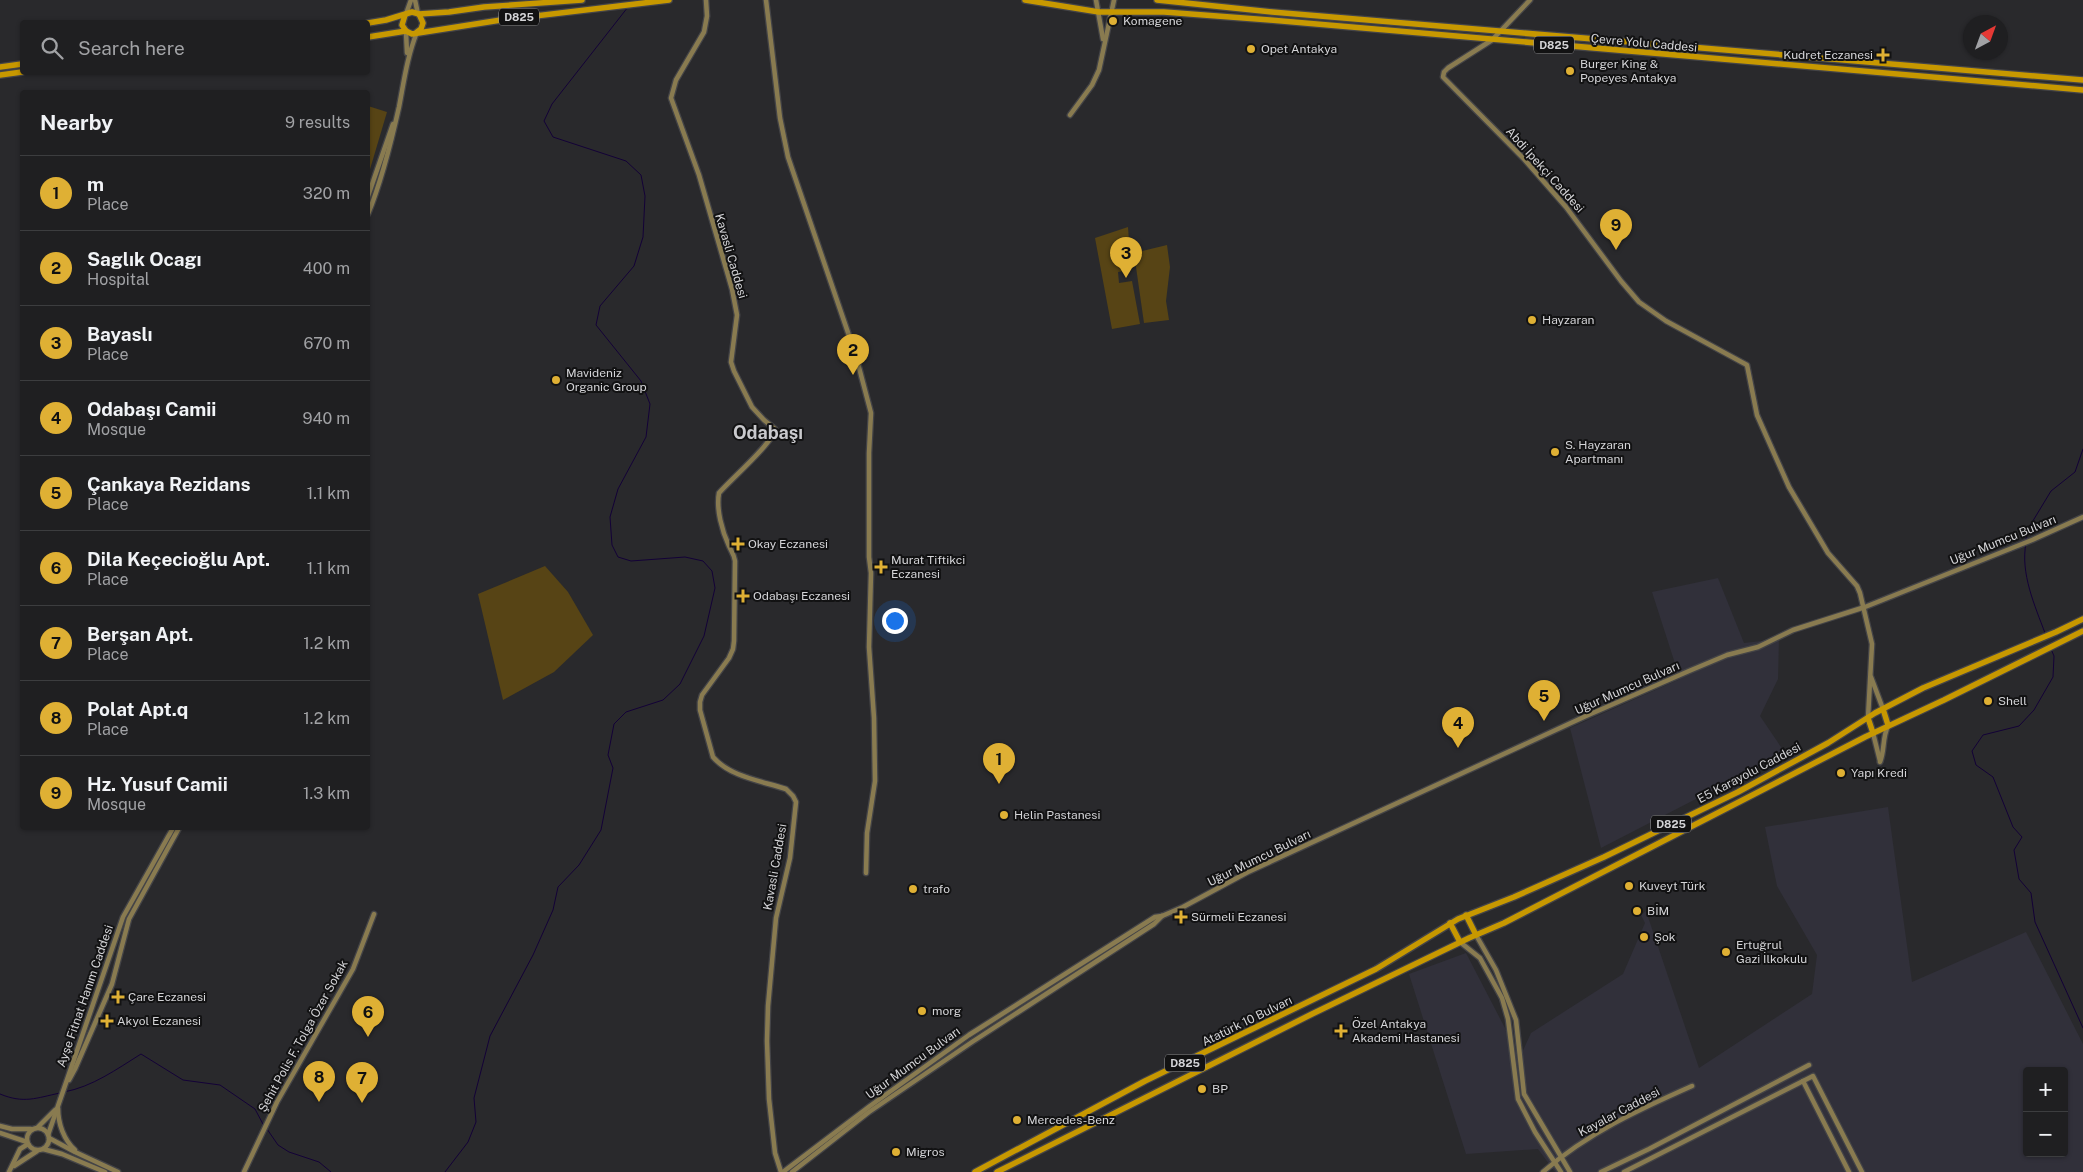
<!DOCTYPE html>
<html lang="en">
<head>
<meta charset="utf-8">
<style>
	:root { --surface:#1f1f21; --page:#27272a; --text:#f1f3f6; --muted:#a1a2a5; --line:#3c3d3f; --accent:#dfb034 }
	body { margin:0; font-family:"Public Sans",sans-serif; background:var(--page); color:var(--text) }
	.controls { position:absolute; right:15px; bottom:15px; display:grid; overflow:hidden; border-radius:5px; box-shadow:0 1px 4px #0004 }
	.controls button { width:45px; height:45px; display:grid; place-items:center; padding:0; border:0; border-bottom:1px solid var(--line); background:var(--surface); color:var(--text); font:25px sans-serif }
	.compass { position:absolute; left:1963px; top:15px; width:45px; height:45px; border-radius:50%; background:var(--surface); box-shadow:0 1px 4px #0004; rotate:41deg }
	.you { position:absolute; left:894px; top:620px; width:18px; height:18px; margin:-12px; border:4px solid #fff; border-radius:50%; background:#1a73e8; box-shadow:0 0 0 8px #1a73e833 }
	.badge { display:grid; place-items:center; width:32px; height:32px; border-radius:50%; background:var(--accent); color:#111; font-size:16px; font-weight:700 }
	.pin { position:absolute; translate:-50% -41px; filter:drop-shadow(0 1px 2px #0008) }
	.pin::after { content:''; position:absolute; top:26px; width:18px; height:15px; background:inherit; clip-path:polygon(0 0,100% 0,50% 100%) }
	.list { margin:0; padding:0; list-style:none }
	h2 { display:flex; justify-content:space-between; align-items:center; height:65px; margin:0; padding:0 20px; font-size:21px }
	h2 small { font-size:16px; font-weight:400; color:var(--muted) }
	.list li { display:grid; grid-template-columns:32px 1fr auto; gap:15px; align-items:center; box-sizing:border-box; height:75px; padding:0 20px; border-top:1px solid var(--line) }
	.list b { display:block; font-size:19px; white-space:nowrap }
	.list p { margin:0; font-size:16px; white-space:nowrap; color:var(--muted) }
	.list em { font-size:16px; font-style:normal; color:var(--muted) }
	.icon { flex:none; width:28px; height:28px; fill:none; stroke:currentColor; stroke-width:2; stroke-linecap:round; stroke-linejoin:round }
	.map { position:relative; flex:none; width:2083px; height:1172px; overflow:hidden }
	.search { position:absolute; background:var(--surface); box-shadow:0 1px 4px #0004; left:20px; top:20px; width:350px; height:55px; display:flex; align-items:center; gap:12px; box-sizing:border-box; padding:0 18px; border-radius:5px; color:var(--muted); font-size:19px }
	.panel { position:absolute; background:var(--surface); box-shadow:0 1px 4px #0004; left:20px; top:90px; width:350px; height:740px; border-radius:5px }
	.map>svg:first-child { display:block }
	.built { fill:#31303a; fill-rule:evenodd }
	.green { fill:#574415 }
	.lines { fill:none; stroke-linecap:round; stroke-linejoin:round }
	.stream { stroke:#130137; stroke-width:1 }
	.secondary-casing { stroke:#444447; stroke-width:7 }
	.highway-casing { stroke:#444447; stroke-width:8 }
	.secondary { stroke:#897b50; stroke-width:4.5 }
	.highway { stroke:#c79800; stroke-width:5.5 }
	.poi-dot { fill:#dfb034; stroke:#121213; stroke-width:2 }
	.labels { text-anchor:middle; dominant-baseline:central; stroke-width:4; stroke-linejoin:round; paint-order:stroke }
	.shield { fill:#121213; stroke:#9a9a9c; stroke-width:1 }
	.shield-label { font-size:11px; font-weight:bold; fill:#d4d4d7 }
	.poi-label { font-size:12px; fill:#d4d4d7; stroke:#121213; text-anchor:start }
	.street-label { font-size:12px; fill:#d4d4d7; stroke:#121213 }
	.district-label { font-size:18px; font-weight:bold; fill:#c9c9cd; stroke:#121213 }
</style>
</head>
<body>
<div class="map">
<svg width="2083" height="1172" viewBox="0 0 2083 1172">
	<rect width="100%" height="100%" fill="#29292c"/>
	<g class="built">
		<path d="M1718,578L1744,643L1779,639L1778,679L1760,716L1785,753L1601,848L1570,728L1680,679L1652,592Z"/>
		<path d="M1888,807L1912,982L2026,932L2083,1044V1172H1555L1538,1149L1466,1154L1409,974L1466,953L1520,1057L1531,1033L1623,974L1645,923L1641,915L1646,911L1699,1068L1812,994L1817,955L1777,886L1765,827ZM2027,1071H2064V1153H2027Z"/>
	</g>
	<g class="green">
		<path d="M368,106L387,112L368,176Z"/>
		<path d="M1128,227L1131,270L1118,272L1119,283L1132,281L1140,324L1112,329L1095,238Z"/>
		<path d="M1167,245L1170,267L1166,301L1169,320L1144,323L1134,253Z"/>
		<path d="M545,566L568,592L593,635L554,672L503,700L478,594Z"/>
	</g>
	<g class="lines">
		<g class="stream">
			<path d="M2026,539L2028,529L2051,491L2075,472L2083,449"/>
			<path d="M2026,543C2020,573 2035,606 2045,633"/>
			<path d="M2051,649L2054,656L2053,677L2034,710L2019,726L1983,735L1972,751L1976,765L1993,777L2013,827L2022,837L2014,850L2019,879L2031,893L2035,922L2083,1028"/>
			<path d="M64,1092C92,1087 117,1069 141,1054L183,1080L220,1085L255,1109L264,1126"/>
			<path d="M0,1094C24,1104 36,1098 60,1093"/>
			<path d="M267,1129L278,1145L289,1152L319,1162L331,1172"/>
			<path d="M445,1172L468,1142L476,1122L474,1098L490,1036L533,955L553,910L558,887L579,865L601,830L613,768L608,755L614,724L626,712L663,700L680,684L704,636L715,588L712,571L703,561L685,557L631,561L618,557L612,545L610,517L618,489L646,437L650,404L641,381L596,325L600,306L634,266L643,237L645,196L641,175L626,161L553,137L544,121L552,104L628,7"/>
		</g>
		<defs>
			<g id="secondary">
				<path d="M415,0L418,14"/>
				<path d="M706,0L707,16L704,32L676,80L671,98L699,175L732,289L737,315L731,362L734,371L752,407L764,420L775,429C774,442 730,480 719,493C716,509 722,531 729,546C731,551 734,554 735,561L734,641L733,649L729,658L702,695L700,702V710L713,757C730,777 762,781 786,789L793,796L796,802L790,858L776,918L768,1006L767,1041L769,1099L775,1153L781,1172"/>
				<path d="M766,0L780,118L788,157L856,356L871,413L869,453V557L871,573L869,647L874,718L875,781L867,833L866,873"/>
				<path d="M1096,0L1103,39"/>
				<path d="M1530,0L1492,40L1448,68L1444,72L1443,77L1524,159L1566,207L1621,281L1639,302L1666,321L1747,365L1757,415L1789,487L1828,553L1857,586L1860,593L1872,644L1868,718"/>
				<path d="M406,14L411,0"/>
				<path d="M406,32L407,53"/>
				<path d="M1070,115L1092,85L1099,70L1114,0"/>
				<path d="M368,196L393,124"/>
				<path d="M368,214C382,180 391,143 399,107C404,81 407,57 417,32"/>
				<path d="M1871,677L1883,709"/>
				<path d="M1873,733L1880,761"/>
				<path d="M1880,762C1885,750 1882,738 1888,726"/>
				<path d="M1476,935L1496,970L1516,1020L1524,1094L1570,1172"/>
				<path d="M1460,942L1480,958L1502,998L1508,1019L1518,1099L1535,1132L1561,1172"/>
				<path d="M69,1080L75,1069L112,984L129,919L179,828"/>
				<path d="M1803,1081L1849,1172"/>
				<path d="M58,1108C58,1124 64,1140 75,1150"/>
				<path d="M0,1126L12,1129H31"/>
				<path d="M38,1127L55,1110"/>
				<circle cx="38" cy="1139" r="11"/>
				<path d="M0,1133L27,1142"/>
				<path d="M48,1135L123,917L173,828"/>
				<path d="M49,1138L75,1152L118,1172"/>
				<path d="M43,1149L62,1154L105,1172"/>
				<path d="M14,1166L37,1151"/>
				<path d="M9,1172L20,1149L28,1144"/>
				<path d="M244,1172L277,1102L353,969L374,914"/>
				<path d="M783,1172L870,1106L969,1035L1155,917L1162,916L1183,907L1248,872L1586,716L1689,671L1727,655L1758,647L1793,630L1865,607L2032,540L2083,517"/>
				<path d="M792,1172L869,1112L972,1042L1154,924L1162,916"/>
				<path d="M1543,1172C1586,1134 1640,1109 1692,1086"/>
				<path d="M1601,1172L1649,1149L1809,1065"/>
				<path d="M1624,1172L1813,1076L1862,1172"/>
			</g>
			<g id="highway">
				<path d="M1025,0L1099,12H1164L1270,20L2083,90"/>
				<path d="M1157,0L1272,12L2083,80"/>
				<path d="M405,15L402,25L406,31"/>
				<path d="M368,23L386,20L412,12L419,14L449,12L484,7L582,0"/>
				<path d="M417,32L421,29L423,23L419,14"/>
				<path d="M368,37L406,31L412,34L501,20L669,0"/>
				<path d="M0,67L22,64"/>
				<path d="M0,75L22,72"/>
				<path d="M1883,709L1888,725"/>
				<path d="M1868,718L1873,733"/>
				<path d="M1466,915L1476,935"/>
				<path d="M1450,923L1460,942"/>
				<path d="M975,1172L1145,1081L1376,969L1458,919L1514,897L1604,857L1738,792L1828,743L1875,713L1923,688L2056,632L2083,619"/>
				<path d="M997,1172L1312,1014L1469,938L1504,923L1865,737L1944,700L2083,631"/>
			</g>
		</defs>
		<use href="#secondary" class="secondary-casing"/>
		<use href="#highway" class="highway-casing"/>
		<use href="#secondary" class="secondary"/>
		<use href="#highway" class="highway"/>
	</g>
	<g class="poi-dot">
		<circle cx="1113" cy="21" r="5"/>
		<circle cx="1251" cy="49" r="5"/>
		<path d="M1880.5 47.5h5v5h5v5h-5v5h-5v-5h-5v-5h5z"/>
		<circle cx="1570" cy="71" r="5"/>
		<circle cx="1532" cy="320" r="5"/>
		<circle cx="556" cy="380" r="5"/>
		<circle cx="1555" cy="452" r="5"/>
		<path d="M735.5 536.5h5v5h5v5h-5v5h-5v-5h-5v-5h5z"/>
		<path d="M878.5 559.5h5v5h5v5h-5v5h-5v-5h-5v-5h5z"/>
		<path d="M740.5 588.5h5v5h5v5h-5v5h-5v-5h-5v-5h5z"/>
		<circle cx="1988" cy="701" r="5"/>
		<circle cx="1841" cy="773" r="5"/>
		<circle cx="1004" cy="815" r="5"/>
		<circle cx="1629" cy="886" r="5"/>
		<circle cx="913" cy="889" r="5"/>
		<circle cx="1637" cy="911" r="5"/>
		<path d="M1178.5 909.5h5v5h5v5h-5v5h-5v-5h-5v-5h5z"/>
		<circle cx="1644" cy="937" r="5"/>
		<circle cx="1726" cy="952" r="5"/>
		<path d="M115.5 989.5h5v5h5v5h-5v5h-5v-5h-5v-5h5z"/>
		<circle cx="922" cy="1011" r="5"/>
		<path d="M104.5 1013.5h5v5h5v5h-5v5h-5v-5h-5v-5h5z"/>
		<path d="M1338.5 1023.5h5v5h5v5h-5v5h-5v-5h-5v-5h5z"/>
		<circle cx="1202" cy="1089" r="5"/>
		<circle cx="1017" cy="1120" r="5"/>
		<circle cx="896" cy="1152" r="5"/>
	</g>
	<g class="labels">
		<g class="shield">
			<rect x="499" y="8.5" width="40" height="17" rx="4"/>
			<rect x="1534" y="36.5" width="40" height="17" rx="4"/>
			<rect x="1651" y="815.5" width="40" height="17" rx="4"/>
			<rect x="1165" y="1054.5" width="40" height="17" rx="4"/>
		</g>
		<g class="shield-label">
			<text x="519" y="17">D825</text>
			<text x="1554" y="45">D825</text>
			<text x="1671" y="824">D825</text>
			<text x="1185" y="1063">D825</text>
		</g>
		<g class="poi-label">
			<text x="1123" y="21">Komagene</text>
			<text x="1261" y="49">Opet Antakya</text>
			<text x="1873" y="55" text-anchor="end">Kudret Eczanesi</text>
			<text x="1580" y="64">Burger King &amp;<tspan x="1580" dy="14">Popeyes Antakya</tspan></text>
			<text x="1542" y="320">Hayzaran</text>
			<text x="566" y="373">Mavideniz<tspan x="566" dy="14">Organic Group</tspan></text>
			<text x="1565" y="445">S. Hayzaran<tspan x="1565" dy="14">Apartmanı</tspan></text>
			<text x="748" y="544">Okay Eczanesi</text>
			<text x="891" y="560">Murat Tiftikci<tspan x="891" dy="14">Eczanesi</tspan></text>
			<text x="753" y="596">Odabaşı Eczanesi</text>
			<text x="1998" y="701">Shell</text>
			<text x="1851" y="773">Yapı Kredi</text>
			<text x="1014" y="815">Helin Pastanesi</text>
			<text x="1639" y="886">Kuveyt Türk</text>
			<text x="923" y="889">trafo</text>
			<text x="1647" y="911">BİM</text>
			<text x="1191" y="917">Sürmeli Eczanesi</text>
			<text x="1654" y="937">Şok</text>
			<text x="1736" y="945">Ertuğrul<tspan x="1736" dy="14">Gazi İlkokulu</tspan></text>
			<text x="128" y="997">Çare Eczanesi</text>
			<text x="932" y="1011">morg</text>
			<text x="117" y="1021">Akyol Eczanesi</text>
			<text x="1352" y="1024">Özel Antakya<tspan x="1352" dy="14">Akademi Hastanesi</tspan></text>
			<text x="1212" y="1089">BP</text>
			<text x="1027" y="1120">Mercedes-Benz</text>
			<text x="906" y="1152">Migros</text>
		</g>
		<g class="street-label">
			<text transform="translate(1644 43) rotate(5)">Çevre Yolu Caddesi</text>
			<text transform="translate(1545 170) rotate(48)">Abdi İpekçi Caddesi</text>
			<text transform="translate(731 256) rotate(74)">Kavasli Caddesi</text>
			<text transform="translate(2003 540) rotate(-22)">Uğur Mumcu Bulvarı</text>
			<text transform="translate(1627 688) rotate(-24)">Uğur Mumcu Bulvarı</text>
			<text transform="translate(1749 773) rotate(-28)">E5 Karayolu Caddesi</text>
			<text transform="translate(1259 858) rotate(-26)">Uğur Mumcu Bulvarı</text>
			<text transform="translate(775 867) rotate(-80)">Kavasli Caddesi</text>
			<text transform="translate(85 996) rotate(-71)">Ayşe Fitnat Hanım Caddesi</text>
			<text transform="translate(1247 1021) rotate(-26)">Atatürk 10 Bulvarı</text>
			<text transform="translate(303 1036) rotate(-61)">Şehit Polis F. Tolga Özer Sokak</text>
			<text transform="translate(913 1063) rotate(-36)">Uğur Mumcu Bulvarı</text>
			<text transform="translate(1619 1112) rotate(-28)">Kayalar Caddesi</text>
		</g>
		<g class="district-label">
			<text x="768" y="432">Odabaşı</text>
		</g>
	</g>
</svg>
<div class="controls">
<button>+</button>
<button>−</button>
</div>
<svg class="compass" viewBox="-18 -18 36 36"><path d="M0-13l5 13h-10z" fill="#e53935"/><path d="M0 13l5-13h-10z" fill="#a1a2a5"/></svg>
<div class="you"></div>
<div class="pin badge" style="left:999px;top:784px">1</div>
<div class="pin badge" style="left:853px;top:375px">2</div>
<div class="pin badge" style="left:1126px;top:278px">3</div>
<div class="pin badge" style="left:1458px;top:748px">4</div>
<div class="pin badge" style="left:1544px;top:721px">5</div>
<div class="pin badge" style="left:368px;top:1037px">6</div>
<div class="pin badge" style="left:362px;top:1103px">7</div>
<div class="pin badge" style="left:319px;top:1102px">8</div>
<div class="pin badge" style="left:1616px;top:250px">9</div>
<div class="search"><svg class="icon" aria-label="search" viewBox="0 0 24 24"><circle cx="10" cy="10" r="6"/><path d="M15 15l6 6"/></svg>Search here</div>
<section class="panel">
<h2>Nearby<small>9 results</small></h2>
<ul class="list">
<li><span class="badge">1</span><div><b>m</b><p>Place</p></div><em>320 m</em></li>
<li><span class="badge">2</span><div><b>Saglık Ocagı</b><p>Hospital</p></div><em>400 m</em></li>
<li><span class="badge">3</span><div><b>Bayaslı</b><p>Place</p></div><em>670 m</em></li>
<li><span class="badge">4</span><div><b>Odabaşı Camii</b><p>Mosque</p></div><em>940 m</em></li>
<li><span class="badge">5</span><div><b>Çankaya Rezidans</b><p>Place</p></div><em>1.1 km</em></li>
<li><span class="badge">6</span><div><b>Dila Keçecioğlu Apt.</b><p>Place</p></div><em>1.1 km</em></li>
<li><span class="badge">7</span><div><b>Berşan Apt.</b><p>Place</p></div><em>1.2 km</em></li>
<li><span class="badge">8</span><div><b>Polat Apt.q</b><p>Place</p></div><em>1.2 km</em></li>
<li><span class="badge">9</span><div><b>Hz. Yusuf Camii</b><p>Mosque</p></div><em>1.3 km</em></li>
</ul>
</section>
</div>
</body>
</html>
